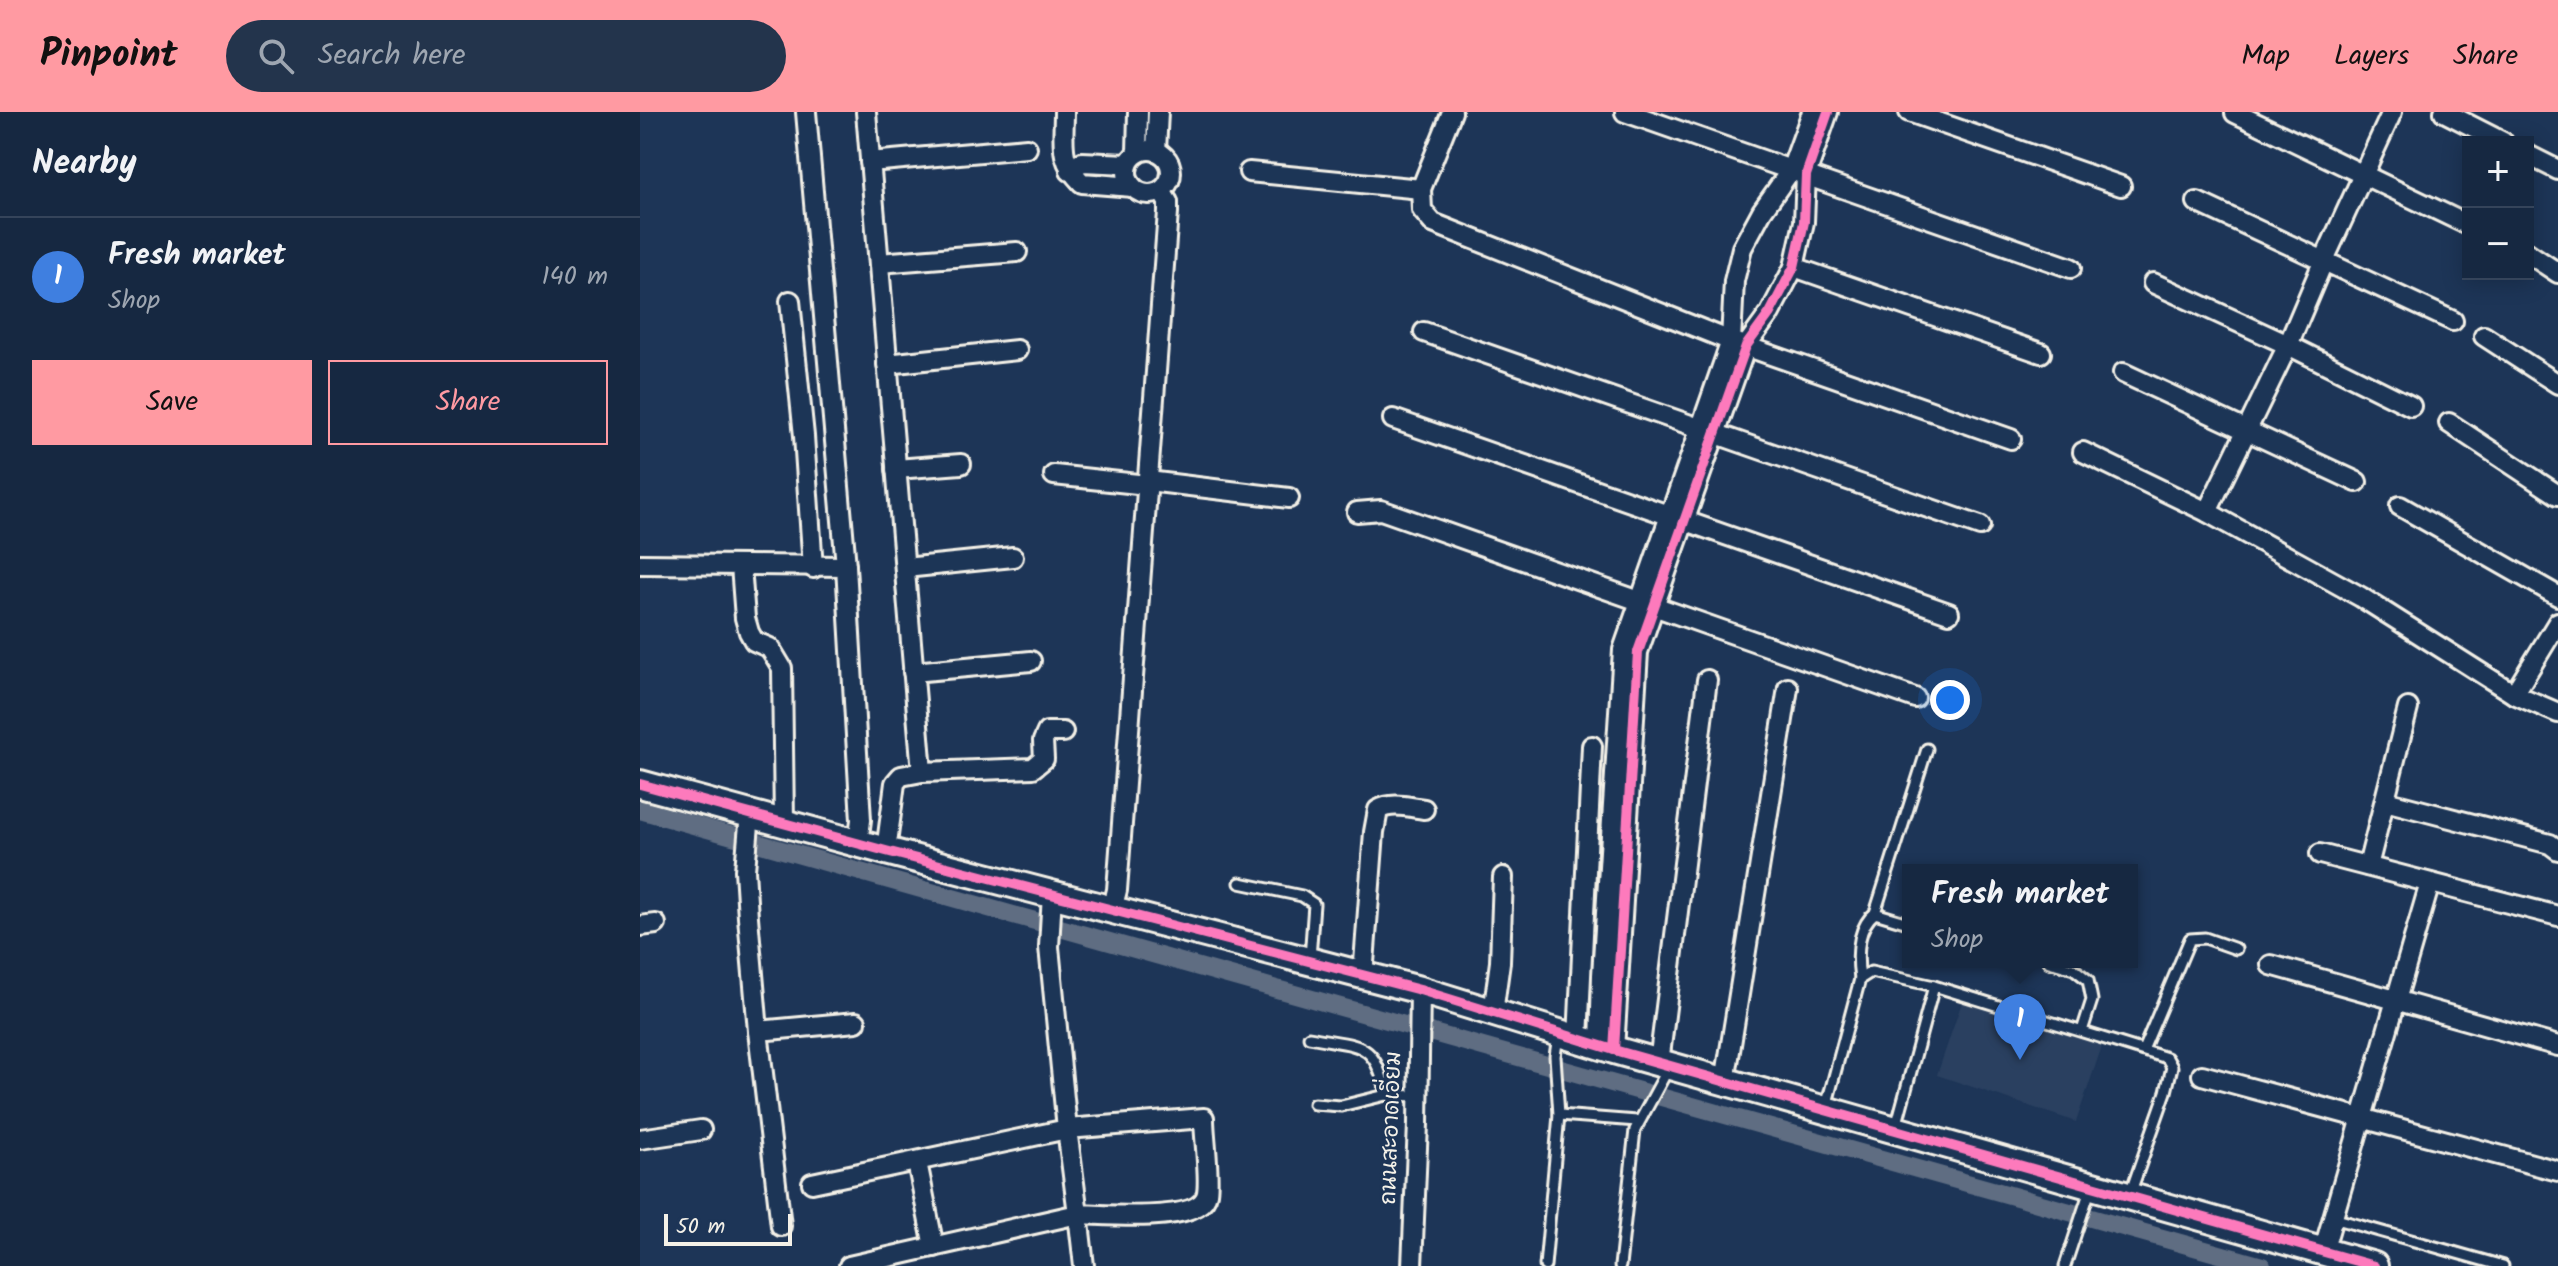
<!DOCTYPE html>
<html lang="en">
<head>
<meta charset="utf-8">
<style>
	:root { --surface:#162841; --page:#23344c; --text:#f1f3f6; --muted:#9ea6b1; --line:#35445a; --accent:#ff9aa2 }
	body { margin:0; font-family:Kalam,"Playpen Sans Thai",sans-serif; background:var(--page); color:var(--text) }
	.controls { position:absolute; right:24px; top:24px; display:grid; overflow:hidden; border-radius:0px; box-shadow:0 4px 20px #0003 }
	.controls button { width:72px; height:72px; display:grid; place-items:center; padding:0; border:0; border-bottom:2px solid var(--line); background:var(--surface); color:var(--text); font:40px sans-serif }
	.scale { position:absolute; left:24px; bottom:20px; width:128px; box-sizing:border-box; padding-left:8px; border:4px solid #f4f1e8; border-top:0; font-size:22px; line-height:28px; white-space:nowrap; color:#f4f1e8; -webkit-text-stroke:6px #1d3557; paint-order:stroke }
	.you { position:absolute; left:1310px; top:588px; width:28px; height:28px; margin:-20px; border:6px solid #fff; border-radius:50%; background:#1a73e8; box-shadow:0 0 0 12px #1a73e833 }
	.badge { display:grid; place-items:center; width:52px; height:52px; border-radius:50%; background:var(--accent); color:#fff; font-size:26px; font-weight:700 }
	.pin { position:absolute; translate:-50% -66px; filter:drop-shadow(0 2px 4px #0008) }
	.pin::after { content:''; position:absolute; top:42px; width:28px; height:24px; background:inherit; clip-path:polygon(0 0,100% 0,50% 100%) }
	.popup { position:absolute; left:1262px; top:752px; width:236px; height:104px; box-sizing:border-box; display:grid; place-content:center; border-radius:0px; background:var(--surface); filter:drop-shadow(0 2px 6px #0005); font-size:26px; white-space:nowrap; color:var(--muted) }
	.popup b { font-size:30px; color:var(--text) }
	.popup::after { content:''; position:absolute; left:50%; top:100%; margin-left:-16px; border:16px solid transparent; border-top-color:var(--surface) }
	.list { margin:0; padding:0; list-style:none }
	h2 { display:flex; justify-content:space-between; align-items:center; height:104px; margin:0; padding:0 32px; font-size:34px }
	h2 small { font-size:26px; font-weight:400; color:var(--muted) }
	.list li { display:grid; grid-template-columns:52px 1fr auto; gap:24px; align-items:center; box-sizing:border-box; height:120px; padding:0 32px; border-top:2px solid var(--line) }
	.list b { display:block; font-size:30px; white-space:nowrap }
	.list p { margin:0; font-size:26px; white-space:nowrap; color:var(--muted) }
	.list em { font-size:26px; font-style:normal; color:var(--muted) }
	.actions { display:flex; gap:16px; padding:24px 32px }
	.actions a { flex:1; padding:18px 0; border:2px solid var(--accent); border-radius:0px; text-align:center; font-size:28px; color:var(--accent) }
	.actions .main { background:var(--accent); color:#111 }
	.icon { flex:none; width:44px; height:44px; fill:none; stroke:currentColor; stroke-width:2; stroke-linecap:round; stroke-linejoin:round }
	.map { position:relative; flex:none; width:1918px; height:1154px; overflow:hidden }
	header { display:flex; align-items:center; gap:48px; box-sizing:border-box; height:112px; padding:0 40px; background:var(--accent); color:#111 }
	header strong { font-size:38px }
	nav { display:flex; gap:44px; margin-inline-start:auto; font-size:28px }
	.search { width:560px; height:72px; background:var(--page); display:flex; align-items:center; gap:20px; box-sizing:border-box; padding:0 28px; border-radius:44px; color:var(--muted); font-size:30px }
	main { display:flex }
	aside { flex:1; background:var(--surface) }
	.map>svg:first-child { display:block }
	.built { fill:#2a4060 }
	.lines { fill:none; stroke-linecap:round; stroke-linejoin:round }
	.canal { stroke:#5e6d82; stroke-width:18 }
	.lane-casing { stroke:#f4f1e8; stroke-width:15 }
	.street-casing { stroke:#f4f1e8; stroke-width:24 }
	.secondary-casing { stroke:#f4f1e8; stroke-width:32 }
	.lane { stroke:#1d3557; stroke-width:9 }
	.street { stroke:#1d3557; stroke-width:18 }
	.secondary { stroke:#1d3557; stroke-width:26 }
	.cycleway-casing { stroke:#1d3557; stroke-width:15 }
	.cycleway { stroke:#fd7abc; stroke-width:10 }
	.labels { text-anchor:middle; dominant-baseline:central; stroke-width:6; stroke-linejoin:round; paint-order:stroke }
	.street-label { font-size:22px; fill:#f4f1e8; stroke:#1d3557 }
</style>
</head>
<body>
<header>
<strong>Pinpoint</strong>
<div class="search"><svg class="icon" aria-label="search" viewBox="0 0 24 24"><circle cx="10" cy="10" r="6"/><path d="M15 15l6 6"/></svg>Search here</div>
<nav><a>Map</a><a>Layers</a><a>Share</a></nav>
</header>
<main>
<aside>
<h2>Nearby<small></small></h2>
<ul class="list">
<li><span class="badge" style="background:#3f7fe0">1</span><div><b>Fresh market</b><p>Shop</p></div><em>140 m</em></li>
</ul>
<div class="actions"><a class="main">Save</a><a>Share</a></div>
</aside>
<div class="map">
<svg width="1918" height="1154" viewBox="0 0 1918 1154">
	<rect width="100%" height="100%" fill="#1d3557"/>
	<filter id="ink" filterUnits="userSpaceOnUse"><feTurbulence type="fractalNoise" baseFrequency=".0125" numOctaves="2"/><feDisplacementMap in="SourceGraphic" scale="16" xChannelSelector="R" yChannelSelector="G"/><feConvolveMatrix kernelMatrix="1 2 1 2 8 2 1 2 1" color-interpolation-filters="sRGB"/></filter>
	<g filter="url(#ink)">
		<path class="built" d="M1323,887L1462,934L1436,1010L1297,963Z"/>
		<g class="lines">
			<path class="canal" d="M0,698L1622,1154"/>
			<defs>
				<g id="lane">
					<path d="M600,771L662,784L674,792L670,846"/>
					<path d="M1235,801L1287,637"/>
					<path d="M1409,850L1434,857L1448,868L1452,888L1442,919"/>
					<path d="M1220,867C1217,846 1216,816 1235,801L1268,811"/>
					<path d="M669,925C719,935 735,927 746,983"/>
					<path d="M1503,938L1550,827L1565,826L1596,837"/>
					<path d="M674,992L701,994L746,983L778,984"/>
					<path d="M1186,995L1220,867L1231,860L1294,874L1527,946L1532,955L1526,980L1490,1082"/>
					<path d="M919,1003L997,1009"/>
					<path d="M1256,1015L1294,874"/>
					<path d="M1693,1106L1863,1154"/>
					<path d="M905,1154L919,1003L915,944L918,924"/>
					<path d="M980,1154L995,1018L1028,957"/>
					<path d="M1425,1154L1450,1078"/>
				</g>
				<g id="street">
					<path d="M166,0L206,454L221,708L218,731"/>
					<path d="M226,0L282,660"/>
					<path d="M424,0C424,31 418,47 442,71L493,75"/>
					<path d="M812,0L781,77L782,98L793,111L1091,229L1371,327"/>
					<path d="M985,0L1431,156"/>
					<path d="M1269,0L1481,74"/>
					<path d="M1804,0L1863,30"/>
					<path d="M1595,1L1828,113"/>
					<circle cx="509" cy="60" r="22"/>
					<path d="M516,39L518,0"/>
					<path d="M497,41L498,0"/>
					<path d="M1888,43L1918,58"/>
					<path d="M230,50L387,36"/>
					<path d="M430,59L442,50L488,52"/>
					<path d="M609,60L781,77"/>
					<path d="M1557,90L1813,209"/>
					<path d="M1888,141L1918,161"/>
					<path d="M239,151L377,140"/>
					<path d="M1154,155L1401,241"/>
					<path d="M1513,171L1648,233L1771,294"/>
					<path d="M150,189L164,324L173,456"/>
					<path d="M784,220L1340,414"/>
					<path d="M1844,224L1918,272"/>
					<path d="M247,252L377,238"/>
					<path d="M1483,261L1717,370"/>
					<path d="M753,307L1309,501"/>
					<path d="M1809,311L1918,383"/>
					<path d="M1443,340L1567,400L1721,485L1874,582L1918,601"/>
					<path d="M256,357L321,352"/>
					<path d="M414,363L507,373"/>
					<path d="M508,369L649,386"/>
					<path d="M1760,394L1918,484"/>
					<path d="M717,400L741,398L1275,586"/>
					<path d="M1567,400L1648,233L1684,148L1752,0"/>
					<path d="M0,452L206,454"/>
					<path d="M101,454L105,506L109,520L114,529L130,536L142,556L144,711"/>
					<path d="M265,456L373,445"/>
					<path d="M273,560L391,549"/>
					<path d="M1874,582L1918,510"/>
					<path d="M1745,689L1910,732L1918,738"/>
					<path d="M110,701L105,758L108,805L118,919L141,1114"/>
					<path d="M246,739L255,671L261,664L282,660L393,656L404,647L403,629L407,620H423"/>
					<path d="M1680,742L1918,804"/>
					<path d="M1728,754L1768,596"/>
					<path d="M472,798L477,778L528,100V90L521,79"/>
					<path d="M0,814L16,812"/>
					<path d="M1631,853L1918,934"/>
					<path d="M723,864L734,720L738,698C752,690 768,695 784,697"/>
					<path d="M853,901L860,850L863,765"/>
					<path d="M118,919L216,910"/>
					<path d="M938,927L952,634"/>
					<path d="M960,933L962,863L983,538L1091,229L1094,169L1102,136L1122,99L1151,58L1172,0"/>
					<path d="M974,938L998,540L1106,234L1130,201L1154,155L1164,110L1166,63L1188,0"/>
					<path d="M1019,951L1067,568"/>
					<path d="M1562,963L1918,1059"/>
					<path d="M1085,970L1148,576"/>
					<path d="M564,1006C564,1025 570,1063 567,1081C562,1113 464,1102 438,1102L427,1017Z"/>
					<path d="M0,1027L61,1018"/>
					<path d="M277,1050L294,1135"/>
					<path d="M172,1071L427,1017L409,835L412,782"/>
					<path d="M1683,1140L1790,771"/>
					<path d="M209,1154L438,1102L444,1154"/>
					<path d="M772,1154L778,1012L780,878"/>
				</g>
				<path id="secondary" d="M0,672L246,739L780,878L974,938L1734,1154"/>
			</defs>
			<use href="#lane" class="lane-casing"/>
			<use href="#street" class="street-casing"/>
			<use href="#secondary" class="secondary-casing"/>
			<use href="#lane" class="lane"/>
			<use href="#street" class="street"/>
			<use href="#secondary" class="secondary"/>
			<defs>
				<g id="cycleway">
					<path d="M0,672L246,739L780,878L974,938L1734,1154"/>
					<path d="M974,938L998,540L1106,234L1130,201L1154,155L1164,110L1166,63L1188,0"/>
				</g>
			</defs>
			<use href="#cycleway" class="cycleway-casing"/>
			<use href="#cycleway" class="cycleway"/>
		</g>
	</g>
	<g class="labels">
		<g class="street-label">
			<text transform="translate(752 1016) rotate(-88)">ถนนสะอาดเอี่ยม</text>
		</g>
	</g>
</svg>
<div class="controls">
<button>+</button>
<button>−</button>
</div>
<div class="scale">50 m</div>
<div class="you"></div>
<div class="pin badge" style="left:1380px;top:948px;background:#3f7fe0">1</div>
<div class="popup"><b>Fresh market</b>Shop</div>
</div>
</main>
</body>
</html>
